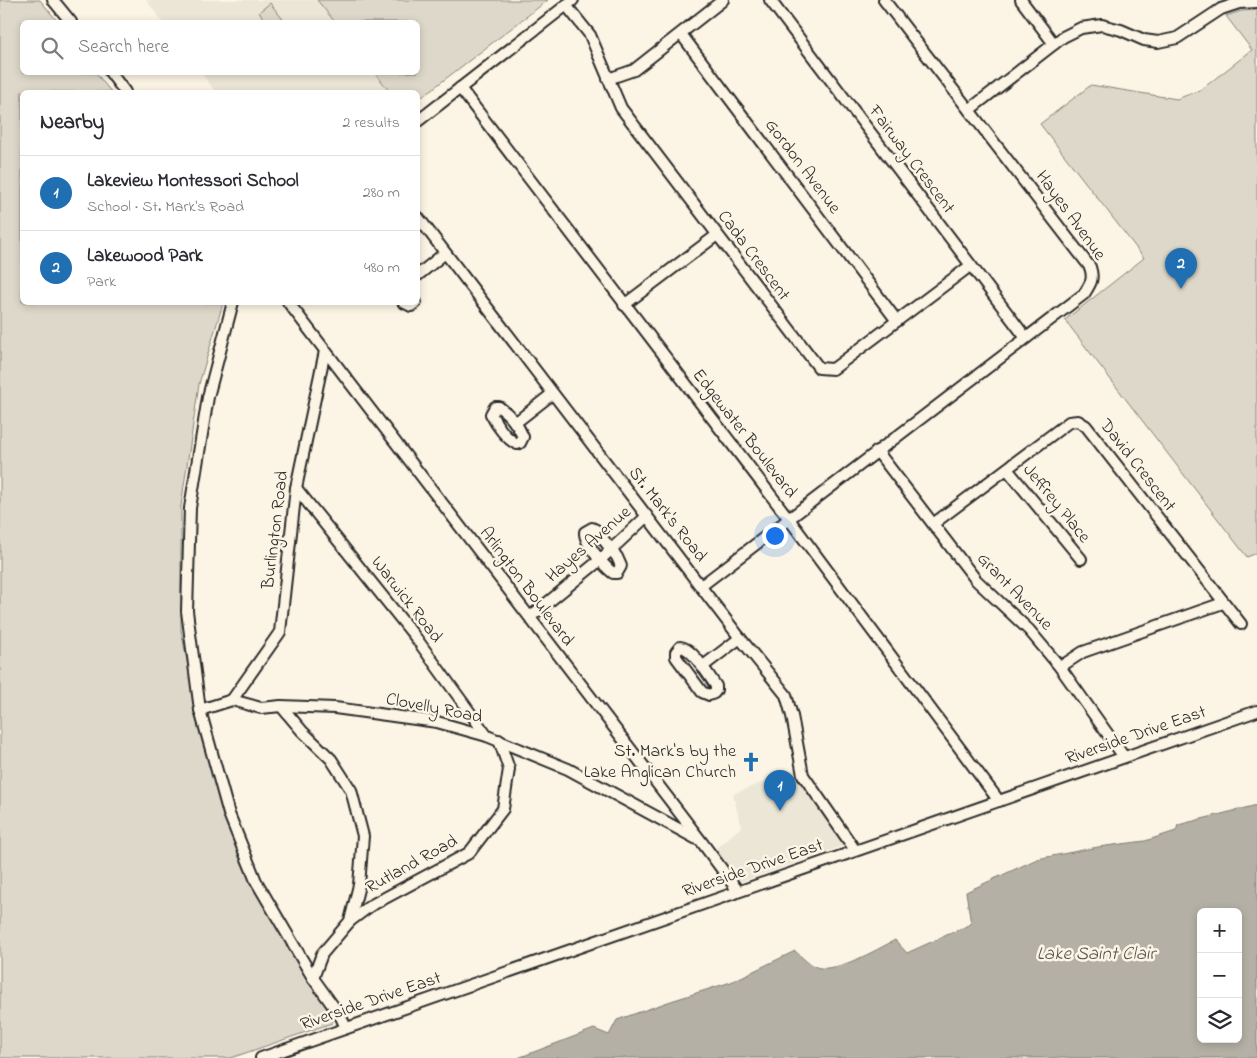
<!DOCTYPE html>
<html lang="en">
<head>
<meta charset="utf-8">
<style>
	:root { --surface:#fff; --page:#f2f2f3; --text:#2b2b33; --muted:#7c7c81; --line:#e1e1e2; --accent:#1f6fb2 }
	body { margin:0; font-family:"Indie Flower",sans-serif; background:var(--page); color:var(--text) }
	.controls { position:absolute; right:15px; bottom:15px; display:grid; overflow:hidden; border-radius:8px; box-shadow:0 2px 8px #0003 }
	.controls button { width:45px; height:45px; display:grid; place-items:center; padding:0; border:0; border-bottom:1px solid var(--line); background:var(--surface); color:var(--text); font:25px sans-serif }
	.you { position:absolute; left:774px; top:535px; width:18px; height:18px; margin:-12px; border:4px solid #fff; border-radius:50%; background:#1a73e8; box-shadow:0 0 0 8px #1a73e833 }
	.badge { display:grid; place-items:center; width:32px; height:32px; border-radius:50%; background:var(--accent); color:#fff; font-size:16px; font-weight:700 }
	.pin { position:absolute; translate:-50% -41px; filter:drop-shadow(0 1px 2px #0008) }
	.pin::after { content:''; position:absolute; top:26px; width:18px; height:15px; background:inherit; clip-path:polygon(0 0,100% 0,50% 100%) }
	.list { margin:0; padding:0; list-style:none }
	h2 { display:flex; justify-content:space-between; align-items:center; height:65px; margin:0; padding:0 20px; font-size:21px }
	h2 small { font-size:16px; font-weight:400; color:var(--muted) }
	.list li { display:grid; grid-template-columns:32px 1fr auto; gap:15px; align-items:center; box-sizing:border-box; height:75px; padding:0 20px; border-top:1px solid var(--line) }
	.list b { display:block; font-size:19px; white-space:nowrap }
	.list p { margin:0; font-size:16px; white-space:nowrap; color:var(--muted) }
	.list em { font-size:16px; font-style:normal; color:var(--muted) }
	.icon { flex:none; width:28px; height:28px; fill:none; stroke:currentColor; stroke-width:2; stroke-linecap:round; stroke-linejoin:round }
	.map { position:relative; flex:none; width:1257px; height:1058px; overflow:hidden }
	.search { position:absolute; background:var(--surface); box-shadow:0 2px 8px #0003; left:20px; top:20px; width:400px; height:55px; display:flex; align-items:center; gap:12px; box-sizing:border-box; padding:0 18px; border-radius:8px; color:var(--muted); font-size:19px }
	.panel { position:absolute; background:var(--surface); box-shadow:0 2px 8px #0003; left:20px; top:90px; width:400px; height:215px; border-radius:8px }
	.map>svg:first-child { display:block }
	.built { fill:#ece6d7 }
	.green { fill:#ded8ca; stroke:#84827a }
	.water { fill:#b4b0a5; stroke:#7d7b74; fill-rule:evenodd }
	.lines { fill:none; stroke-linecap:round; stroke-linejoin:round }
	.minor-casing { stroke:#2b2b2b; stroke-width:14 }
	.minor { stroke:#fcf5e5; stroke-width:10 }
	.labels { text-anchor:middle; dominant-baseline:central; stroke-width:5; stroke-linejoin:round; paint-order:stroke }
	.street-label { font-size:18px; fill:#2b2b2b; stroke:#fcf5e5 }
	.poi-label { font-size:18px; fill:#2b2b2b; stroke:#fcf5e5; text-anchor:end }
	.water-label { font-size:19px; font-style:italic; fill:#545350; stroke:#fcf5e5 }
</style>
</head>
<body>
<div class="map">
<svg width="1257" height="1058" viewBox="0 0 1257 1058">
	<rect width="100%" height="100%" fill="#fcf5e5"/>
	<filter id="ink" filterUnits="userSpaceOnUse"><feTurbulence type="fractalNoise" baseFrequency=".02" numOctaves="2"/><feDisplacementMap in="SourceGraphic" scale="10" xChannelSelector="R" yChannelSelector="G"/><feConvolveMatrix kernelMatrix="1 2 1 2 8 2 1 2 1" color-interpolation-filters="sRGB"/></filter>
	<g filter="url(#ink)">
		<g class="built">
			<path d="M146,0H317L335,22H163Z"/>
			<path d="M201,73H375L390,92H216Z"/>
			<path d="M794,770L846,845L740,882L713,851L741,827L733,794Z"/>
		</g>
		<g class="green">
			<path d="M0,0H40L58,22H22V72L96,73L111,92H22V302L223,303L199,384L181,506V630L203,742L222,809L240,860L308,980L334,1019L332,1023L231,1058H0Z"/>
			<path d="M317,0H548L418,100V92H390L375,73L418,72V22H335Z"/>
			<path d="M270,3L285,22H266L259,12Z"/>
			<path d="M1257,10V553L1247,557L1065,320L1144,258L1040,124L1091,85L1177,99L1202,89L1252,50L1226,16L1241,11Z"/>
		</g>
		<path class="water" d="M1257,805V1058H518L594,1029L609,1035L617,1020L671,1001L731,982L795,951C801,956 807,963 814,966C832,976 878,949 895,940L907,953L971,924L966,892L1037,859L1098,847L1145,841L1176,831L1178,825ZM1201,912H1238V1039H1201Z"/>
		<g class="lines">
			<defs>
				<g id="minor">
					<path d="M53,0L71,22"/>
					<path d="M770,0L1026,338"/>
					<path d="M884,0L969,110"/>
					<path d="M1021,0L1054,44"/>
					<path d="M566,5L590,35L621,108L819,368L833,369L970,266"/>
					<path d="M681,34L897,321"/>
					<path d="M110,72L125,92"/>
					<path d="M608,79L634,70L723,0"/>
					<path d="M460,88L789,519L999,801"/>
					<path d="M418,121L573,0"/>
					<path d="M418,217L740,638L786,695L792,716L803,775L855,850"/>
					<path d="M418,275L445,253"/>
					<path d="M233,302L208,397L190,508L187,611L200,710L229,814L256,881L313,978L341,1017L346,1028"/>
					<path d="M288,302L701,841L738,891"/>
					<path d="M403,302L411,306L416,302"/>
					<path d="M624,305L717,235"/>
					<path d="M495,407H499C509,414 518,425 523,437L520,443L517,444C506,439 496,424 491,414Z"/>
					<path d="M515,423L552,394"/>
					<path d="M877,451L976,580L1029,630L1060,667L1124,757"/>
					<path d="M1007,469L1081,559"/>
					<path d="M296,488L416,638L487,736"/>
					<path d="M933,524L1069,422L1078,421L1086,426L1241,624"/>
					<path d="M592,528L596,530L617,557L621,566L617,573H613C604,566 584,543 585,532Z"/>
					<path d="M701,586L1084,294C1091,283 1094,279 1090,267L969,110L1063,37L1081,28L1102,25L1121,30L1144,40L1158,42L1177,38L1221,9L1239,3L1257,2"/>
					<path d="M530,617L600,560L647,516"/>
					<path d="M680,647C692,647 709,676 716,686V690L714,693L709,695L702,692L676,657V652Z"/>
					<path d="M702,667L740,638"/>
					<path d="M1060,667L1083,652L1223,603"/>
					<path d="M232,700L280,632L296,488L325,351"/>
					<path d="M281,706L302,731L331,759L351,790L363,836L359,885L350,921"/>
					<path d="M200,710L232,700L261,708L281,706L335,708L437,722L487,736L568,769L697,839"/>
					<path d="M313,978L322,954L350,921L370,906L469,853L503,809L509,769L499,740"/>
					<path d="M261,1058L1257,711"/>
				</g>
			</defs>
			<use href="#minor" class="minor-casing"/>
			<use href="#minor" class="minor"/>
		</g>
	</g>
	<defs>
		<symbol id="church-bare" viewBox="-9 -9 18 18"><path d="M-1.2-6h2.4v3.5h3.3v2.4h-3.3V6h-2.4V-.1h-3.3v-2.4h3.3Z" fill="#1f6fb2" stroke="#fcf5e5" stroke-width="2.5" paint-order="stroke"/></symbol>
	</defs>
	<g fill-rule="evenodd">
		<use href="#church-bare" x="737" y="748" width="28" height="28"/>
	</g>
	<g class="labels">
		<g class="street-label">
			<text transform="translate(911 160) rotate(53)">Fairway Crescent</text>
			<text transform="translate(802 167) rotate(53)">Gordon Avenue</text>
			<text transform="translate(1070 216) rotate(54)">Hayes Avenue</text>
			<text transform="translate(753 256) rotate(53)">Cada Crescent</text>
			<text transform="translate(744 434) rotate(52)">Edgewater Boulevard</text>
			<text transform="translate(1137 466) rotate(52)">David Crescent</text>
			<text transform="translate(1056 504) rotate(51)">Jeffrey Place</text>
			<text transform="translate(667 515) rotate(52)">St. Mark's Road</text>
			<text transform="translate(276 530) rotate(-83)">Burlington Road</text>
			<text transform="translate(589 545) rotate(-41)">Hayes Avenue</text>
			<text transform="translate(526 587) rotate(53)">Arlington Boulevard</text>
			<text transform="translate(1014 592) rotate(46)">Grant Avenue</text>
			<text transform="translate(406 600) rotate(52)">Warwick Road</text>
			<text transform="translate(434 709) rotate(11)">Clovelly Road</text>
			<text transform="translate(1136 736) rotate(-19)">Riverside Drive East</text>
			<text transform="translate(412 865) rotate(-29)">Rutland Road</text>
			<text transform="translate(753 869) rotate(-19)">Riverside Drive East</text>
			<text transform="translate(371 1002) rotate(-19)">Riverside Drive East</text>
		</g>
		<g class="poi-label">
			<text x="736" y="752">St. Mark's by the<tspan x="736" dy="21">Lake Anglican Church</tspan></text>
		</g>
		<g class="water-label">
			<text x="1096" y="954">Lake Saint Clair</text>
		</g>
	</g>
</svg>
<div class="controls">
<button>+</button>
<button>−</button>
<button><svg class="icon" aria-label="layers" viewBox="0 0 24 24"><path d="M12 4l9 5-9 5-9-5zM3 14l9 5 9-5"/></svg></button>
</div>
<div class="you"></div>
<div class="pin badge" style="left:780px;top:811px">1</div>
<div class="pin badge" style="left:1181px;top:289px">2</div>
<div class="search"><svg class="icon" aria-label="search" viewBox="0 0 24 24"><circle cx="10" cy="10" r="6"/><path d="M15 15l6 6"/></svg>Search here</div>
<section class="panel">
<h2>Nearby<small>2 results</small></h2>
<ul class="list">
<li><span class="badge">1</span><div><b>Lakeview Montessori School</b><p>School · St. Mark's Road</p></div><em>280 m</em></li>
<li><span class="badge">2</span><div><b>Lakewood Park</b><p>Park</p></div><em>480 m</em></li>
</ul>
</section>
</div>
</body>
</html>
